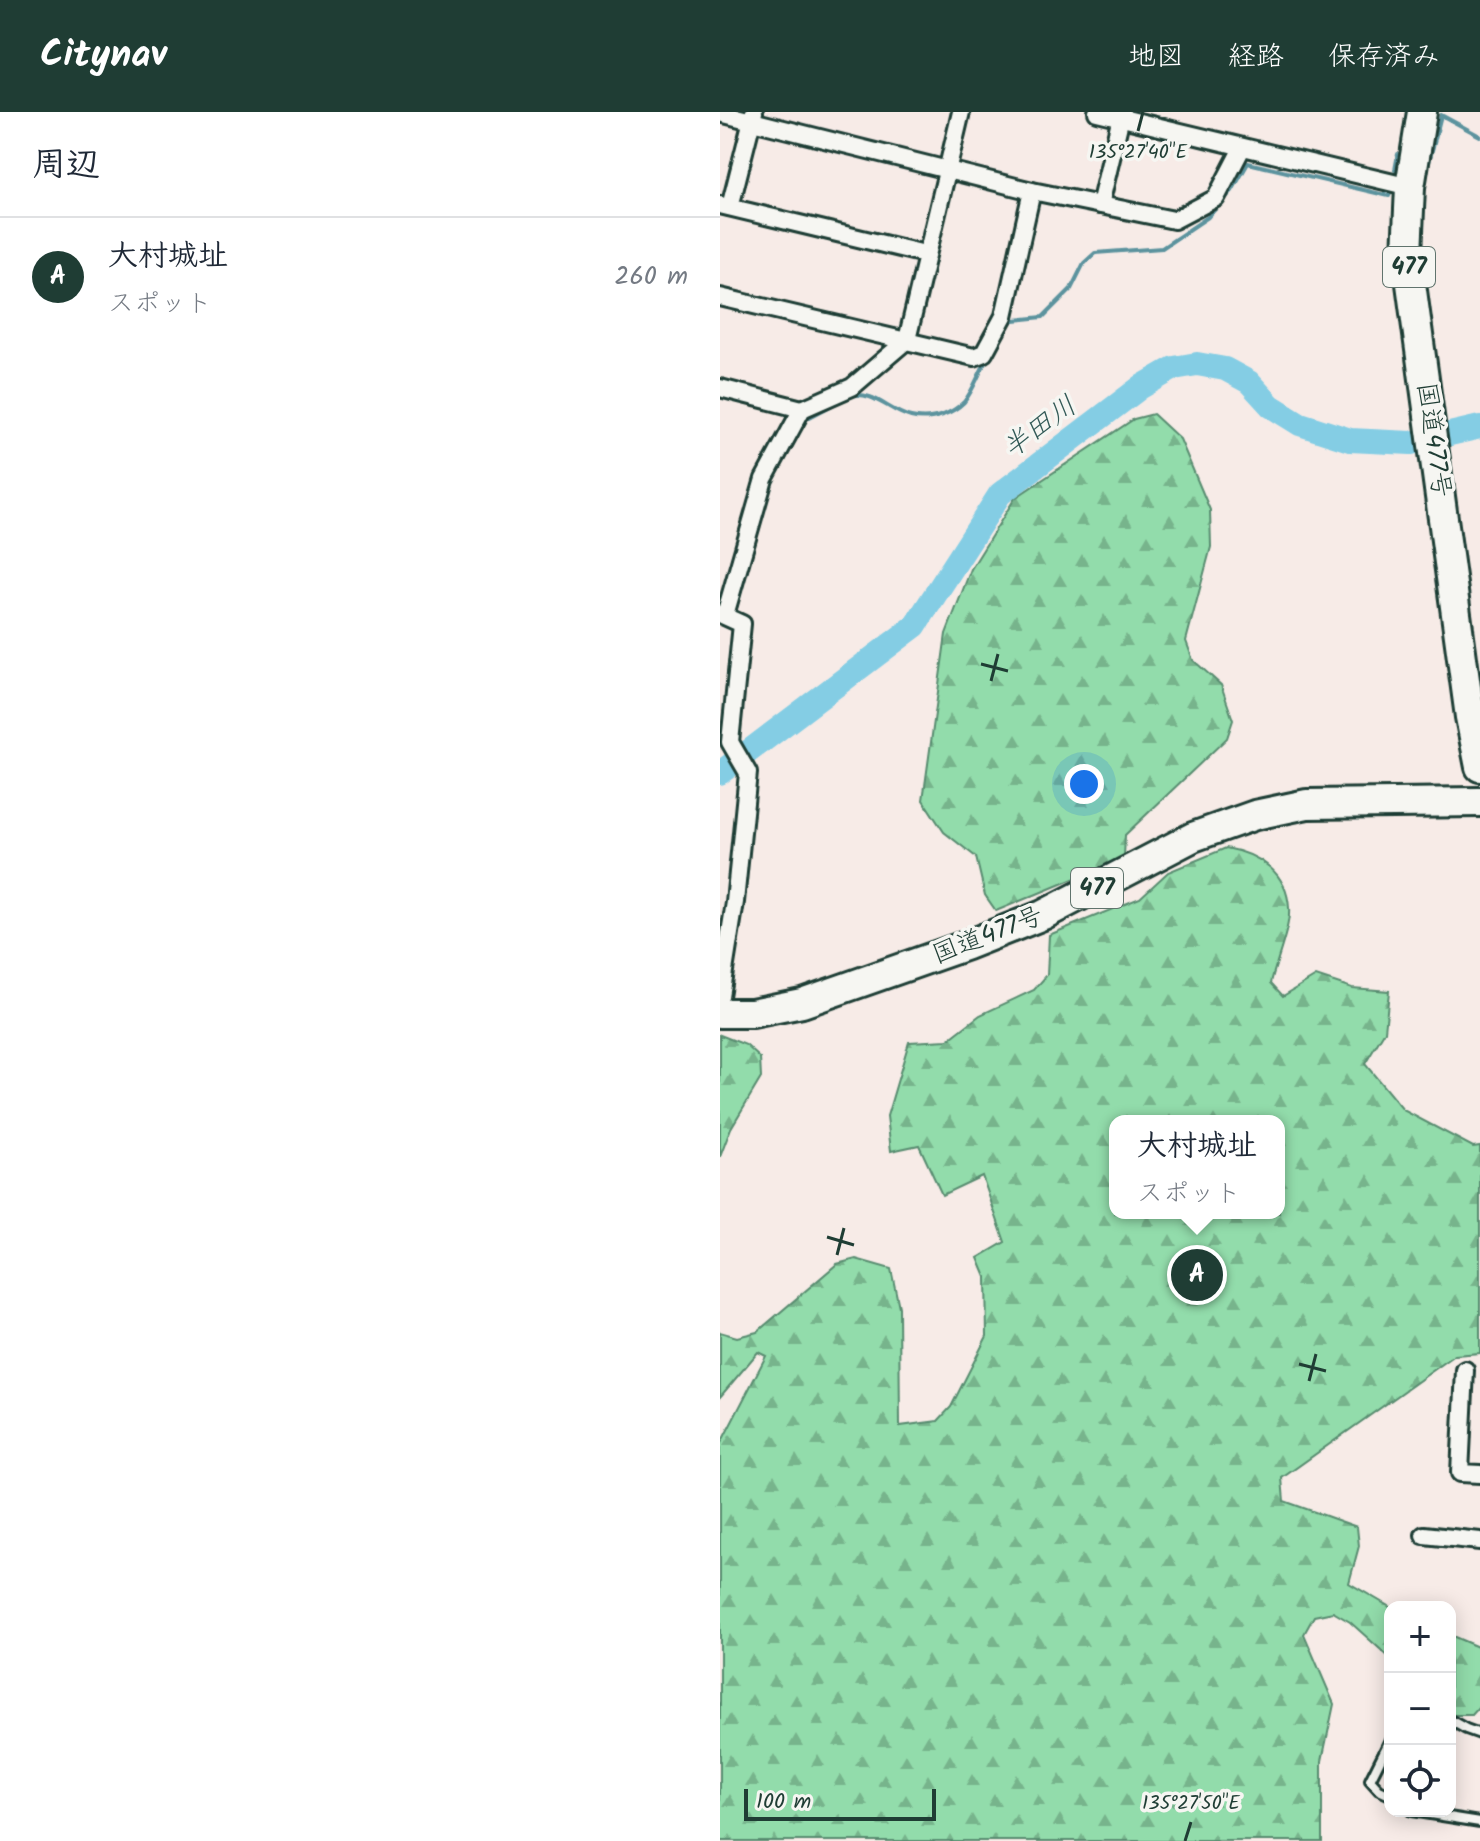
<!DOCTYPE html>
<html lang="ja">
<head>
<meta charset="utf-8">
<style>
	:root { --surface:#fff; --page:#f6f6f7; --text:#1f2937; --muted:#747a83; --line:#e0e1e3; --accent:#1f3d34 }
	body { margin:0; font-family:Kalam,"Klee One",sans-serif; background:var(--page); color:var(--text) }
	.controls { position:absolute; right:24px; bottom:24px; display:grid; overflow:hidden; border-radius:16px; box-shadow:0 4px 20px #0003 }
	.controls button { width:72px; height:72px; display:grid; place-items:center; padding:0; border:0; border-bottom:2px solid var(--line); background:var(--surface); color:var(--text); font:40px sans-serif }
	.scale { position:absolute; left:24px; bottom:20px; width:192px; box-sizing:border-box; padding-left:8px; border:4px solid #1f3d34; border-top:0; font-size:22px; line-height:28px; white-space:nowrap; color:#1f3d34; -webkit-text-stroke:6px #f6f6f2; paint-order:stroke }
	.you { position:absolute; left:364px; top:672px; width:28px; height:28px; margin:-20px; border:6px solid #fff; border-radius:50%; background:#1a73e8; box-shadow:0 0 0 12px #1a73e833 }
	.badge { display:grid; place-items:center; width:52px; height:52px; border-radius:50%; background:var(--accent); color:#fff; font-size:26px; font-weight:700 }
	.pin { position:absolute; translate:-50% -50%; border:4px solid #fff; box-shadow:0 2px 8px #0006 }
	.popup { position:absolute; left:389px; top:1003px; width:176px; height:104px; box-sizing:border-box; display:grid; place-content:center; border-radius:16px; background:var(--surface); filter:drop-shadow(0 2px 6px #0005); font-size:26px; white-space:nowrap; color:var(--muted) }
	.popup b { font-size:30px; color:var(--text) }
	.popup::after { content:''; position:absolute; left:50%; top:100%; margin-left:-16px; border:16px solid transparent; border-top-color:var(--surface) }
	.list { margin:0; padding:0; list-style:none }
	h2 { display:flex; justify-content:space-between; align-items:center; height:104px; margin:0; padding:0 32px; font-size:34px }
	h2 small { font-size:26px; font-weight:400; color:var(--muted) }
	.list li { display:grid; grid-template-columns:52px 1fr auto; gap:24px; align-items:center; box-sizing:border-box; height:120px; padding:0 32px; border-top:2px solid var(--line) }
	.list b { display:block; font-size:30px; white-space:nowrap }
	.list p { margin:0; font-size:26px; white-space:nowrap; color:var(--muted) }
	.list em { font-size:26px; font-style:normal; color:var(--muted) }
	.icon { flex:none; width:44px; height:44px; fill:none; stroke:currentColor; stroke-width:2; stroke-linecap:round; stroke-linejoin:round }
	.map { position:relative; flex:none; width:760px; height:1729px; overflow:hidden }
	header { display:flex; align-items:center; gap:48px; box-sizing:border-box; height:112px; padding:0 40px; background:var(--accent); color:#fff }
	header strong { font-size:38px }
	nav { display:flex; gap:44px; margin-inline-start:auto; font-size:28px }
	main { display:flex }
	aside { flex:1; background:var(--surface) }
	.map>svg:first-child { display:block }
	.forest { fill:url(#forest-firs); stroke:#588c70; stroke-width:2; fill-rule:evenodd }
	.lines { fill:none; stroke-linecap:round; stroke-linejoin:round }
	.stream { stroke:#5c939e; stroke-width:4 }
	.river { stroke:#84cde4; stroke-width:24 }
	.lane-casing { stroke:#1f3d34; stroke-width:14 }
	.street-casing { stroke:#1f3d34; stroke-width:22 }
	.highway-casing { stroke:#1f3d34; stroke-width:34 }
	.lane { stroke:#f6f6f2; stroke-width:8 }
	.street { stroke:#f6f6f2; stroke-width:16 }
	.highway { stroke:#f6f6f2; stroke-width:28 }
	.ticks { fill:none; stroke:#1f3d34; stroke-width:3 }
	.labels { text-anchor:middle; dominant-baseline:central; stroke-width:7; stroke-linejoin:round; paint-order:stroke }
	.shield { fill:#f6f6f2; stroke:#60746d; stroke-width:2 }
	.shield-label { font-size:24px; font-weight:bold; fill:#1f3d34 }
	.street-label { font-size:26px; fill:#1f3d34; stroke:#f6f6f2 }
	.water-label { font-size:28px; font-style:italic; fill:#335a57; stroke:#f6f6f2 }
	.ticks-label { font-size:20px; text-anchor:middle; fill:#1f3d34; stroke:#f6f6f2; stroke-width:7; stroke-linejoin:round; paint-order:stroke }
</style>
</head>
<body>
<header>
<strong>Citynav</strong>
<nav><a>地図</a><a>経路</a><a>保存済み</a></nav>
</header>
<main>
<aside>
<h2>周辺<small></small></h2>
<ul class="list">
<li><span class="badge">A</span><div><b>大村城址</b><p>スポット</p></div><em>260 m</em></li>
</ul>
</aside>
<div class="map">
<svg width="760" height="1729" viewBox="0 0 760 1729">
	<defs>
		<pattern id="forest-firs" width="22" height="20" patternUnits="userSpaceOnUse" patternTransform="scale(2)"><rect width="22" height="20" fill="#92dcab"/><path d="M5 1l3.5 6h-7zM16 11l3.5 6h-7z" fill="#77b48c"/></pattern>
	</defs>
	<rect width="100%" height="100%" fill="#f7ebe7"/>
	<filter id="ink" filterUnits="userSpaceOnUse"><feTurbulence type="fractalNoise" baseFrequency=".0125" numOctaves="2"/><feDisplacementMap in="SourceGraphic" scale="16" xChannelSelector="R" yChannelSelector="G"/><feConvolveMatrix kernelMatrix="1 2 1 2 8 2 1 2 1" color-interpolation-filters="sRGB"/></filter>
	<g filter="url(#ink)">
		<g class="forest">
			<path d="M433,302L460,327L490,398L491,435L466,529L473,548L501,573L513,608L507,626L405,723L404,746L276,799L265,783L256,745L224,720L203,688L226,522L251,457L295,386L414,307Z"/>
			<path d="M506,736C539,742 567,760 569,796C571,814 555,852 551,871L563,884L596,864L632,876L669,879L665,919L645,952L683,998L753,1035L760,1034V1241L735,1243L562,1366L564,1389L637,1415L639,1434L629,1471L670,1495V1546L630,1510L613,1500L594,1504L584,1522L614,1592L602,1649V1729H0V1333L46,1244L38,1240L0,1285V1220L17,1225L37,1220L117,1152L136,1147L171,1157L179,1195L180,1314L218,1309L231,1295L267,1224L266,1165L258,1146L285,1130L262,1064L222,1083L199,1033L171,1039L167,1004L189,930L228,928L260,903L314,878L327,863L329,823L420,786L448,760ZM559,1009V1101H395V1009Z"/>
			<path d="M0,923L26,933L40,946L41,966L11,1016L0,1045Z"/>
			<path d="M730,1523L760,1536V1594L752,1603H731L730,1600Z"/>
		</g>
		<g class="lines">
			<g class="stream">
				<path d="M705,49L709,50L721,3L760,24"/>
				<path d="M675,58L678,42"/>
				<path d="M276,236L287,212L294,208L323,205L351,177L364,151L375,141L442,136L488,105L512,79L528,51L669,84L670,80"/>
				<path d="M130,284C163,276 177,319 223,303C231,300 238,296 244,290C254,278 259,260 268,246"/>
				<path d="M84,308L122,288"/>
				<path d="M14,503L30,446"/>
			</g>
			<path class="river" d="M0,661L195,514L280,382L421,275L454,256L477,252L505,257L529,270L551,294L580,312L630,328L691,331L760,315"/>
			<defs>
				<g id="lane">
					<path d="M730,1608L746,1617L760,1622"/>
					<path d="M670,1628L650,1668L659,1678L670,1683"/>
					<path d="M691,1699L760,1710"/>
				</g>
				<g id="street">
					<path d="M377,0L690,75"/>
					<path d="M0,1L312,79L454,108L496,86L522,36"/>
					<path d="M0,93L205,142"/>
					<path d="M380,93L402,0"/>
					<path d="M10,95L34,0"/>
					<path d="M0,185L254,245L264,241L284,204L312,79"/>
					<path d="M0,276L82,297"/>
					<path d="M0,502L22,512L10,630L28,661L15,790L0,884"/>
					<path d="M5,503L44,367L82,297L132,275L187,228L241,0"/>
					<path d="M745,1258L740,1361L760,1362"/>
					<path d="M704,1423L760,1429"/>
				</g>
				<g id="highway">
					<path d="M702,0L690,75L687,142L750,605L760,655"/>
					<path d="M0,901H32L82,891L247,833L323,803L473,725L535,703L587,692L760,690"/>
				</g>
			</defs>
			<use href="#lane" class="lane-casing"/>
			<use href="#street" class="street-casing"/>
			<use href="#highway" class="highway-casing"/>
			<use href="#lane" class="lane"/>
			<use href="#street" class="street"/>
			<use href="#highway" class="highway"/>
		</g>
	</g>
	<path class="ticks" d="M418,19L423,0M261,552L288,559M271,569L278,542M107,1125L134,1133M117,1143L124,1116M579,1252L606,1259M589,1269L596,1242M465,1729L471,1710"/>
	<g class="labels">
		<g class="shield">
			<rect x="663" y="135" width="52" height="40" rx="6"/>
			<rect x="351" y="756" width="52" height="40" rx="6"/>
		</g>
		<g class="shield-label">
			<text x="689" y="155">477</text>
			<text x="377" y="776">477</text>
		</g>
		<g class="street-label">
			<text transform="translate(713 328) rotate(82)">国道477号</text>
			<text transform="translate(268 824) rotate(-21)">国道477号</text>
		</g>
		<g class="water-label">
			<text transform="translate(320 316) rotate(-36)">半田川</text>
		</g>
	</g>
	<g class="ticks-label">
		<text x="418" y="46">135°27'40"E</text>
		<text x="471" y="1697">135°27'50"E</text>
	</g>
</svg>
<div class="controls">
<button>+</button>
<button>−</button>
<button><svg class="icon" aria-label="locate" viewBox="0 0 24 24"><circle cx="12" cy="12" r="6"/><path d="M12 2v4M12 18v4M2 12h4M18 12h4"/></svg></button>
</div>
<div class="scale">100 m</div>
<div class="you"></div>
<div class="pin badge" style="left:477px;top:1163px">A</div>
<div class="popup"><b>大村城址</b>スポット</div>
</div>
</main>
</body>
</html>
